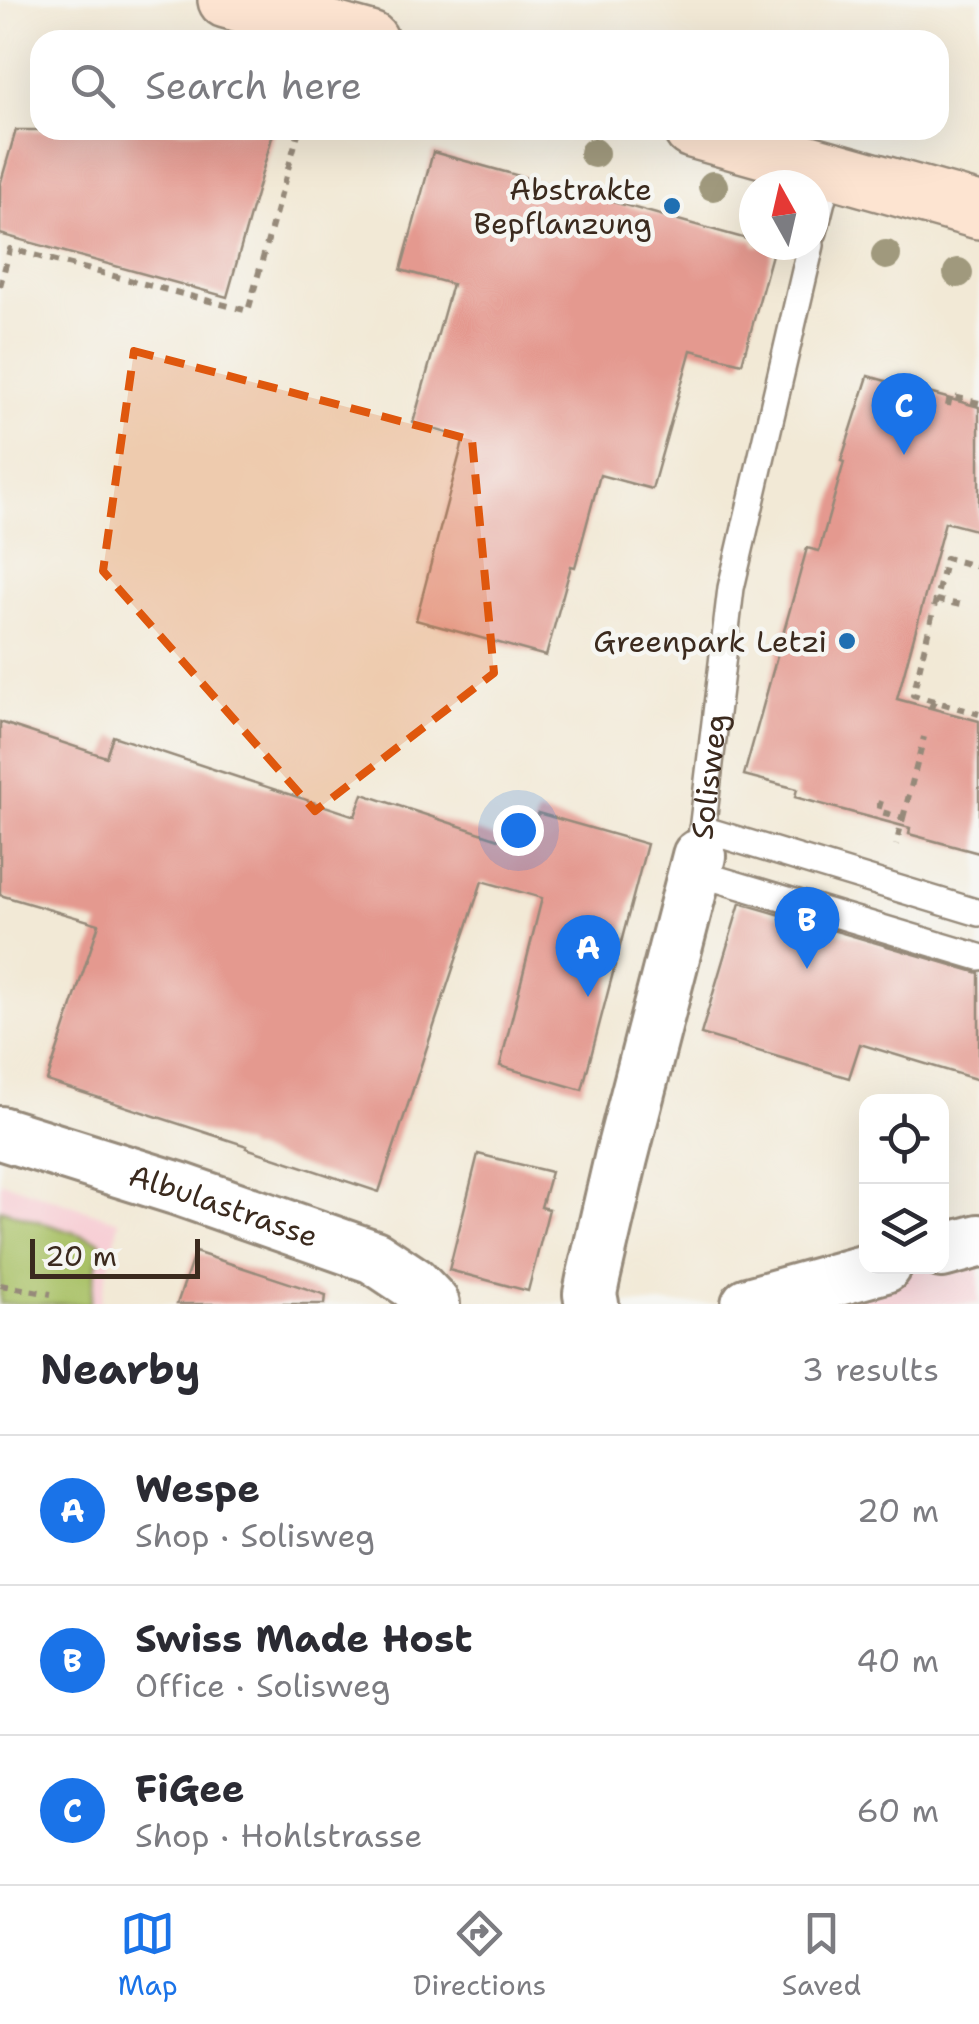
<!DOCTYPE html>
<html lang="en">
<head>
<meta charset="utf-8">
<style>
	:root { --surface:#fff; --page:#f7f7f7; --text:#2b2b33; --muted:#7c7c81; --line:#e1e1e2; --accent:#1a73e8 }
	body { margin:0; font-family:"Shantell Sans",sans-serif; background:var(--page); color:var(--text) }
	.controls { position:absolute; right:30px; bottom:30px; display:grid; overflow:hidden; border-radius:20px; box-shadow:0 10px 40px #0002 }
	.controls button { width:90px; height:90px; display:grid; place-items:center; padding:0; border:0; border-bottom:2px solid var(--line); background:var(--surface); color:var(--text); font:50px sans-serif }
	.compass { position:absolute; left:739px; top:170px; width:90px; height:90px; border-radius:50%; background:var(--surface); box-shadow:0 10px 40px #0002; rotate:352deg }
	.scale { position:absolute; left:30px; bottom:25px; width:170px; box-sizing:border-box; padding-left:10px; border:5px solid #3b2a1e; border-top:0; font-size:28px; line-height:35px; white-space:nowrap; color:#3b2a1e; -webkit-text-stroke:8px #f6f6f2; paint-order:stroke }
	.you { position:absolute; left:518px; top:830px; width:35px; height:35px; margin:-25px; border:8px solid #fff; border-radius:50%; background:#1a73e8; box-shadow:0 0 0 15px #1a73e833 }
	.badge { display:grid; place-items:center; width:65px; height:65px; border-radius:50%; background:var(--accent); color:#fff; font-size:32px; font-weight:700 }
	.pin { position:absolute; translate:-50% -82px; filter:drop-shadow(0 2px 5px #0008) }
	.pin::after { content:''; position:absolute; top:52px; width:35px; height:30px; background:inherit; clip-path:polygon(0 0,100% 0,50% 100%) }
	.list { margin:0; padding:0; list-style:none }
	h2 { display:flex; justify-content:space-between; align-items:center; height:130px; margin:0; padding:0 40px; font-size:42px }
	h2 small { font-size:32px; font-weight:400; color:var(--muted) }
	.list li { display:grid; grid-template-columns:65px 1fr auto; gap:30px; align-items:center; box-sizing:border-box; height:150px; padding:0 40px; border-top:2px solid var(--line) }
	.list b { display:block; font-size:38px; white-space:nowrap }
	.list p { margin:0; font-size:32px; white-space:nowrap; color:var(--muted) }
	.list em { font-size:32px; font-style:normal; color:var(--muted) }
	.icon { flex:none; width:55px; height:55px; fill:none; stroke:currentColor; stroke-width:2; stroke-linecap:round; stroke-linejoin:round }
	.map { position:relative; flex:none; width:979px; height:1304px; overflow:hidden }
	.search { position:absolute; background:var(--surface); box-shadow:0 10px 40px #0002; left:30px; right:30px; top:30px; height:110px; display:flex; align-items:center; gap:25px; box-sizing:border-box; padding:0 35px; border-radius:30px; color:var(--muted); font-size:38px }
	.sheet { height:580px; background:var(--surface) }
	nav { display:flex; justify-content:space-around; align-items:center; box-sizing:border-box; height:140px; border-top:2px solid var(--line); background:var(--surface); font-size:28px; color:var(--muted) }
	nav a { display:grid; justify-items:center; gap:5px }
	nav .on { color:var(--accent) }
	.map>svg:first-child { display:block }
	.built { fill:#f7cfd5 }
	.green { fill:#a9c166; stroke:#727642; stroke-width:2.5 }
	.building { fill:#e4998f }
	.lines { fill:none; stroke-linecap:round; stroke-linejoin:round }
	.lane-casing { stroke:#968a7a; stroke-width:30 }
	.street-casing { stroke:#968a7a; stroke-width:58 }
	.secondary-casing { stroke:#968a7a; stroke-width:60 }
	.path { stroke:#968a7a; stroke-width:6; stroke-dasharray:8 8; stroke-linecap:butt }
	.lane { stroke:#fff; stroke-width:25 }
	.street { stroke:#fff; stroke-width:52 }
	.secondary { stroke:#fde4d1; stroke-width:55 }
	.tree { fill:#a0997d }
	.marked { fill:#df570d; fill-opacity:0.2; stroke:#df570d; stroke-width:8; stroke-dasharray:20 12; stroke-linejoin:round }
	.poi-dot { fill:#1f6fb2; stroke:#f6f6f2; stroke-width:4 }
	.labels { text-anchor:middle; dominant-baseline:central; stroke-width:9; stroke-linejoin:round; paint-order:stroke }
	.poi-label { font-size:30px; fill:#3b2a1e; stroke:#f6f6f2; text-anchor:end }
	.street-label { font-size:30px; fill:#3b2a1e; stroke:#f6f6f2 }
</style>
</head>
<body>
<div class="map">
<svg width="979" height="1304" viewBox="0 0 979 1304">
	<rect width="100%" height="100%" fill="#f6f6f2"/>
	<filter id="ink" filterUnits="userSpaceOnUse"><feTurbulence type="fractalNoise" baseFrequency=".01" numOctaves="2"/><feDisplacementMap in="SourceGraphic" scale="20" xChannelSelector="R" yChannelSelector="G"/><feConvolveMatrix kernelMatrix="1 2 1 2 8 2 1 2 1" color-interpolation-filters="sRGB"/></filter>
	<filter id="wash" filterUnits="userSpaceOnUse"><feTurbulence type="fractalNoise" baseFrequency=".0048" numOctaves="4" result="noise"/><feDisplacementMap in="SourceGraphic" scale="40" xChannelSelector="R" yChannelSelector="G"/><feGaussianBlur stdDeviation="2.25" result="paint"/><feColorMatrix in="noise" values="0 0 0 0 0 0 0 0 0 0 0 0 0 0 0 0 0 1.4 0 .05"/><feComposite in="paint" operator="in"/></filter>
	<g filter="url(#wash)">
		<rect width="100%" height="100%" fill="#f2e9d6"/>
		<g class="built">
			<path d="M0,1181L119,1221L100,1304H0Z"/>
			<path d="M979,1242V1304H767L895,1267L942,1266Z"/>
		</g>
		<path class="green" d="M0,1209L100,1241L90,1304H0Z"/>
		<g id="blocks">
			<g class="building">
				<path d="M16,130H274L227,297L0,234V185Z"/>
				<path d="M433,152L754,241V245L774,247L742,363L691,350L652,489L600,475L575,567L571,566L546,656L416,620L464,438L413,423L452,284L401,270Z"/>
				<path d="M868,376L979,407V531L945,522L897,699L979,721V853L909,834L910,828L795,797L797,789L744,775L807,548L819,551L844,462L841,461Z"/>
				<path d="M0,722L106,757L113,736L355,816L363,794L526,848L538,813L647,844L582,1090L500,1066L542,898L482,881L379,1192L246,1148L247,1146L47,1081L99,924L0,895Z"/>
				<path d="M740,903L979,973V1080L860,1044L849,1078L701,1034Z"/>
				<path d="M478,1154L551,1172L541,1207L549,1209L528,1291L449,1270Z"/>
				<path d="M195,1252L326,1295L325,1304H177Z"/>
			</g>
		</g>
	</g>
	<g filter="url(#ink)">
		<use href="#blocks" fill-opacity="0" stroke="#968a7a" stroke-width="2.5"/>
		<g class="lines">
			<defs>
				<g id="lane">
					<path d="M814,232L830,169"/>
					<path d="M702,829L979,913"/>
					<path id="s1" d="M699,856L731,588L811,245"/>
					<path d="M694,872L979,957"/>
				</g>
				<g id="street">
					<path id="s2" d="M0,1133L179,1189L374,1257L413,1283L433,1304"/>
					<path d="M942,1251L979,1241"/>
					<path d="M592,1304L590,1294L593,1279L621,1158L699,856"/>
					<path d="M748,1304L885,1266"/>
				</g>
				<g id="secondary">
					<path d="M226,0L370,40"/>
					<path d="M692,130L979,211"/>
				</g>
			</defs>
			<use href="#lane" class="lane-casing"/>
			<use href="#street" class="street-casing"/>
			<use href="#secondary" class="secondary-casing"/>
			<g class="path">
				<path d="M0,286L10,249L248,311L299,130"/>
				<path d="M948,406L950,396L979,403"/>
				<path d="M936,600L961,605"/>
				<path d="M934,701L913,695L946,558L979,567"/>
				<path d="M931,708L934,701L979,714"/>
				<path d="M881,801L878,811L903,818L896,845"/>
				<path d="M903,818L924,737"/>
				<path d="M0,1285L51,1294"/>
			</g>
			<use href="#lane" class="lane"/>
			<use href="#street" class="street"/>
			<use href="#secondary" class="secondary"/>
		</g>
		<g class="tree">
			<circle cx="594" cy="153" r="15"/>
			<circle cx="713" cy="186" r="15"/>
			<circle cx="886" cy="255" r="15"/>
			<circle cx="958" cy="273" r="15"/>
		</g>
	</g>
	<path class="marked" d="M134,351L472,440L494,673L315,811L103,571Z"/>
	<g class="poi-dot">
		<circle cx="672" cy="206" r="10"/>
		<circle cx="847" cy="641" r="10"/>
	</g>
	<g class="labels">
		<g class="poi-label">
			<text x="652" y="189">Abstrakte<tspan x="652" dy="34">Bepflanzung</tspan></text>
			<text x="827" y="641">Greenpark Letzi</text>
		</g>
		<g class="street-label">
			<text stroke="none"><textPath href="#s1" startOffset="80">Solisweg</textPath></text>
			<text stroke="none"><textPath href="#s2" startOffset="235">Albulastrasse</textPath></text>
		</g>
	</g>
</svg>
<div class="controls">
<button><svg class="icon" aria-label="locate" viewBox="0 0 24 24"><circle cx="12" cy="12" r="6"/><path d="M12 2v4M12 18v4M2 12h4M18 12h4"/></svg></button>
<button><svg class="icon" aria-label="layers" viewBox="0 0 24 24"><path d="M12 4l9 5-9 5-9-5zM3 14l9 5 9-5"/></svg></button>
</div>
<svg class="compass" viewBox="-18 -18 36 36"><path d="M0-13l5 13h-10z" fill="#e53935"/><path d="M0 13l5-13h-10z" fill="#7c7c81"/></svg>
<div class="scale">20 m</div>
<div class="you"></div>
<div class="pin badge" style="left:588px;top:997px">A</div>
<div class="pin badge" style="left:807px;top:969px">B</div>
<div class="pin badge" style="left:904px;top:455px">C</div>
<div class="search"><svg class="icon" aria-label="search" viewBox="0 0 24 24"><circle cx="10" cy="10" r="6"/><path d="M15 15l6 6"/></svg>Search here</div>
</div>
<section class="sheet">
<h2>Nearby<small>3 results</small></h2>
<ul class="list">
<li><span class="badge">A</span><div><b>Wespe</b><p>Shop · Solisweg</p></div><em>20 m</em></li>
<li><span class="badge">B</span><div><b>Swiss Made Host</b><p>Office · Solisweg</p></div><em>40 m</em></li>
<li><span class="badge">C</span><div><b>FiGee</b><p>Shop · Hohlstrasse</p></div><em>60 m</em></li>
</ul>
</section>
<nav>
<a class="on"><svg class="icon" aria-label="map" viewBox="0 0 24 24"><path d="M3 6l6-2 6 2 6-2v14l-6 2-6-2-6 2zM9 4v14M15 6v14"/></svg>Map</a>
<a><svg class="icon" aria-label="directions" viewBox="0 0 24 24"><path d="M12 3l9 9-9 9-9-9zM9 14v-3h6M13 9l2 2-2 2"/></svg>Directions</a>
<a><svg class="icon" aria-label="saved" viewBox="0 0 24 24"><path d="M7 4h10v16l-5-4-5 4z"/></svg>Saved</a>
</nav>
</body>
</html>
